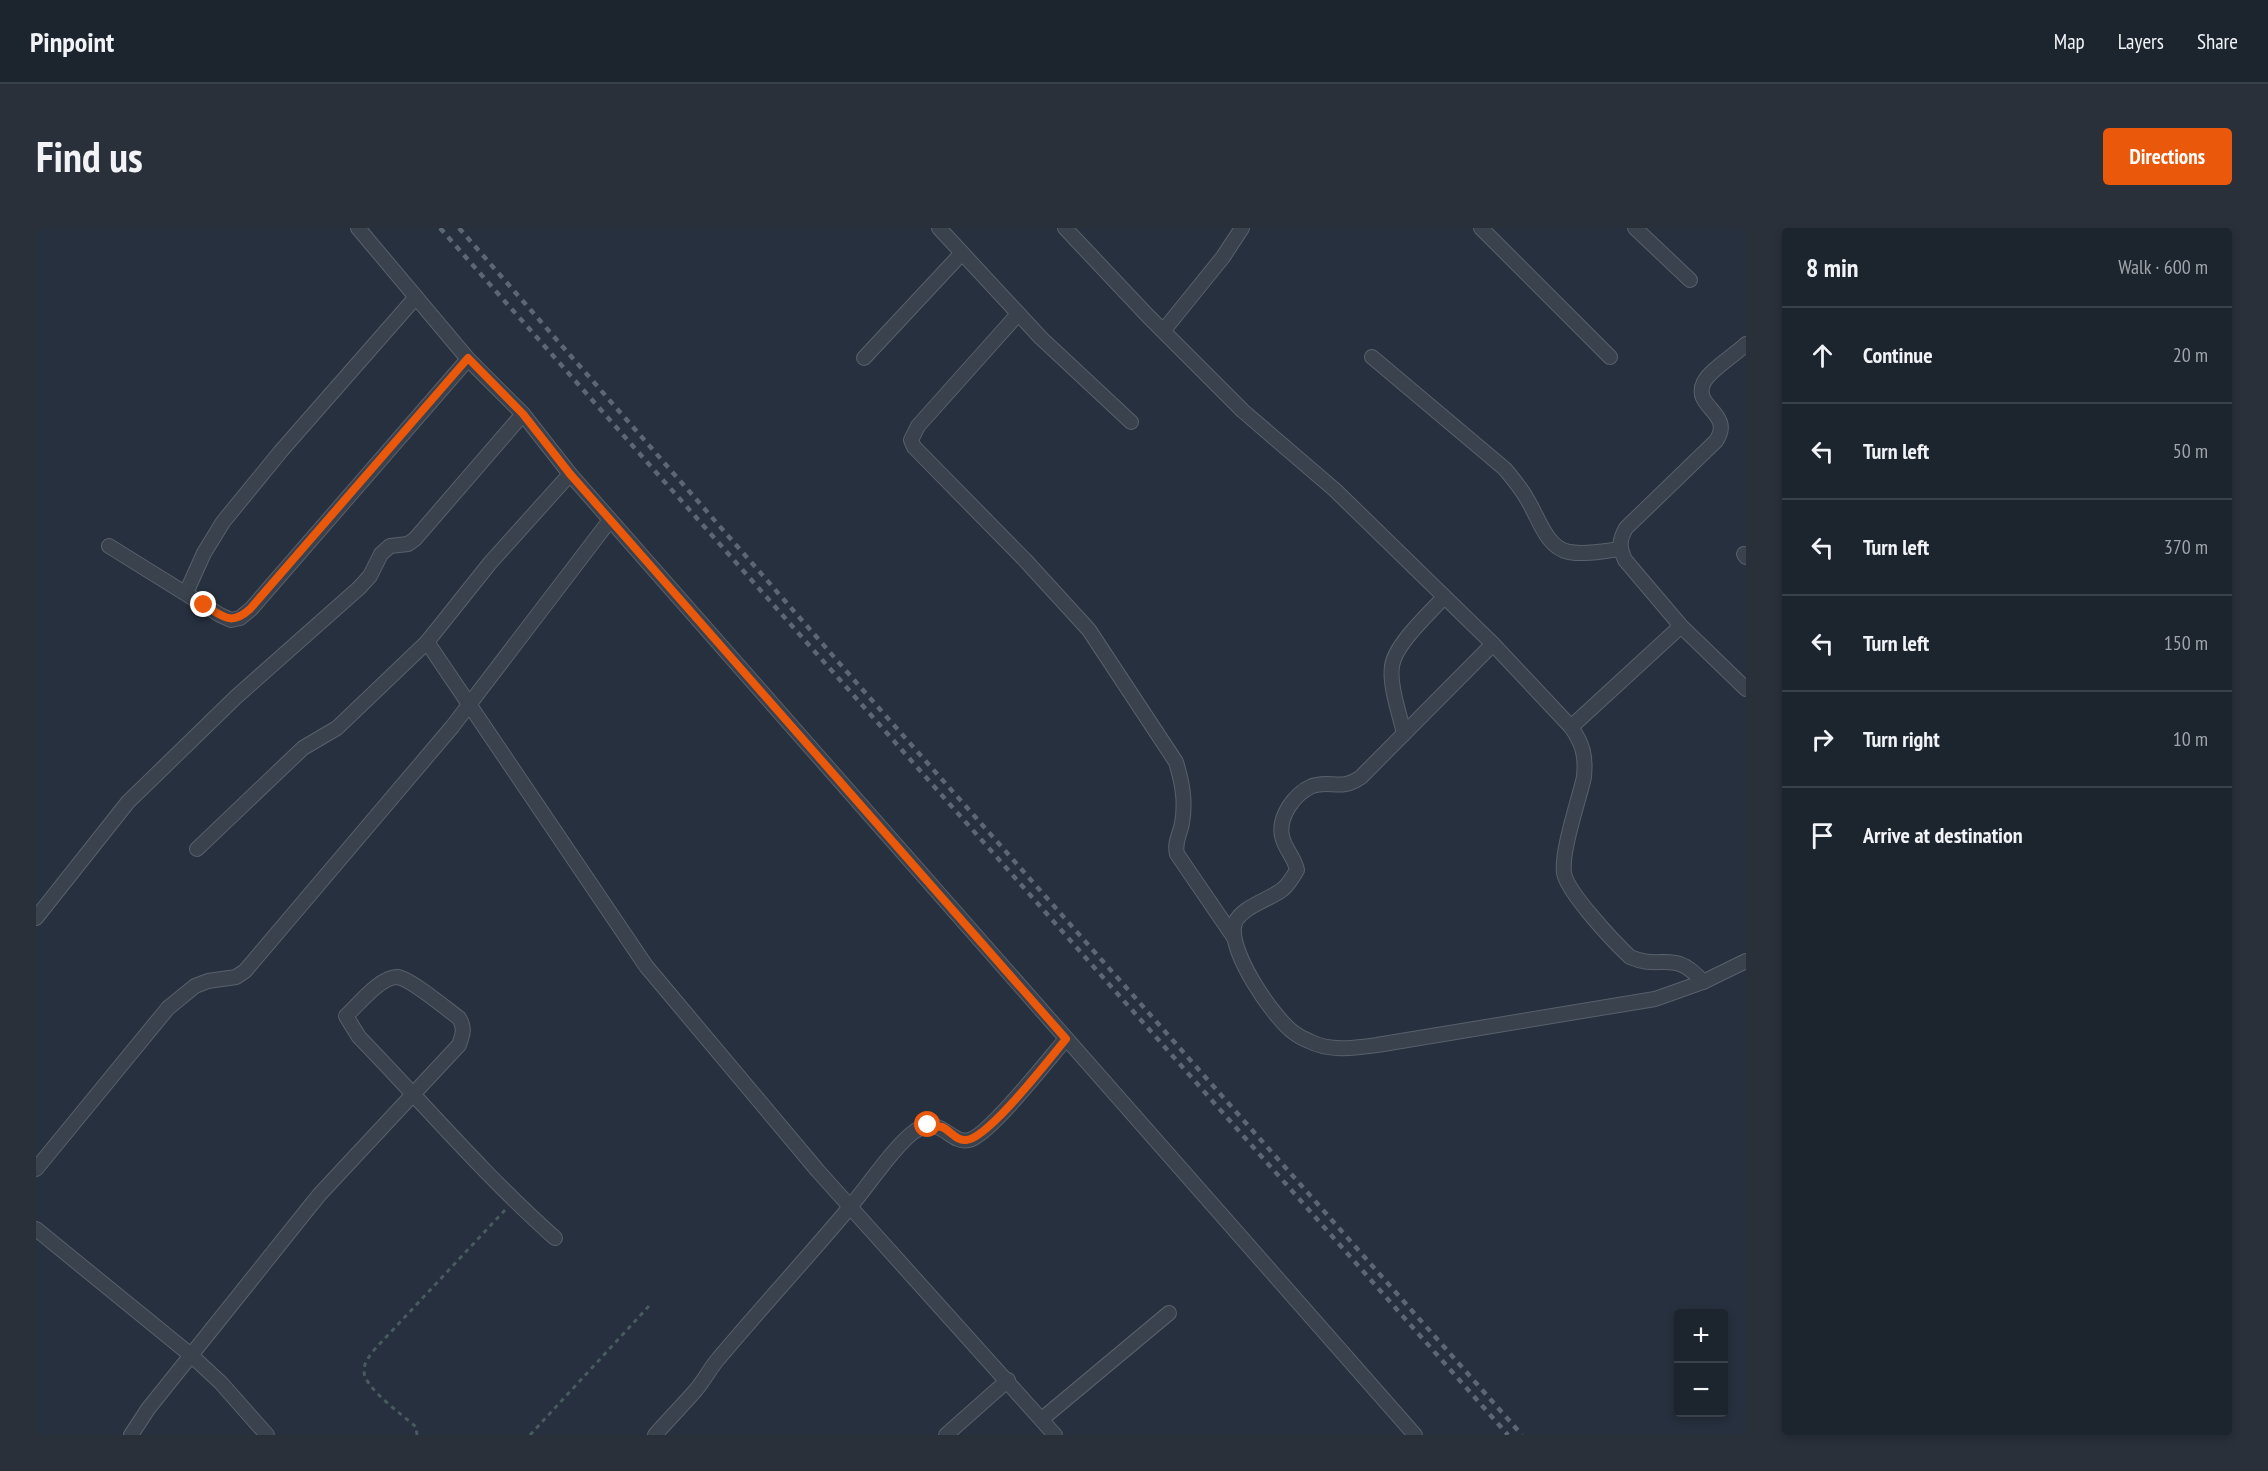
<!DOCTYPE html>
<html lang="en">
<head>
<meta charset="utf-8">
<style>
	:root { --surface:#1c242e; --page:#29303a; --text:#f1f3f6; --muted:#a0a4aa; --line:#3a414a; --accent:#ea580c }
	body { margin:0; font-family:"PT Sans Narrow",sans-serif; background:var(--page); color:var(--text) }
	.controls { position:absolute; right:18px; bottom:18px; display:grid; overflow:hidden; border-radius:6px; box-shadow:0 3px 9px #0003 }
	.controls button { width:54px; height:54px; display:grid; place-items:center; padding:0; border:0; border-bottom:2px solid var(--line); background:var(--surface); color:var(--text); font:30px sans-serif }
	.stop { position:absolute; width:18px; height:18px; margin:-14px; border:4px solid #ea580c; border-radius:50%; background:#fff }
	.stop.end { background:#ea580c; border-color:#fff; box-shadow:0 2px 6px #0008 }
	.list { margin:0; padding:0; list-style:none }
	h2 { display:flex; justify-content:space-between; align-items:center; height:78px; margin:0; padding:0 24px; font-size:26px }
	h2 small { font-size:20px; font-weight:400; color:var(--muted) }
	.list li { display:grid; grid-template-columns:39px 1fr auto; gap:18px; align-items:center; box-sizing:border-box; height:96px; padding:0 24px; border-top:2px solid var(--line) }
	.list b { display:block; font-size:22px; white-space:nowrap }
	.list em { font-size:20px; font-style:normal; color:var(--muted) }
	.icon { flex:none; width:33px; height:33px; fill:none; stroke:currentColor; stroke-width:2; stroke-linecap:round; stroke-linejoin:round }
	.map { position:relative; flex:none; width:1710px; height:1207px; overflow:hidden; border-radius:6px }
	header { display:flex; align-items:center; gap:36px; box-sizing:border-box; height:84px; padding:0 30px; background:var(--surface); border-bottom:2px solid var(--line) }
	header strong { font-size:28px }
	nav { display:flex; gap:33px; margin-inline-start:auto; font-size:21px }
	.intro { display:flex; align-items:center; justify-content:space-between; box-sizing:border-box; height:144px; padding:0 36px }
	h1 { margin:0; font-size:42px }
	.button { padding:15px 27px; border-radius:6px; background:var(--accent); color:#fff; font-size:21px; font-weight:700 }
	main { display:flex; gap:36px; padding:0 36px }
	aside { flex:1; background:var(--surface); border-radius:6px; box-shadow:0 3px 9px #0003 }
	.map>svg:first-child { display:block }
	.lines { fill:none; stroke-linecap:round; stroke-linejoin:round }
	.street-casing { stroke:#58606c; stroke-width:16 }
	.path { stroke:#485b5e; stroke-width:3; stroke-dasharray:4.5 4.5; stroke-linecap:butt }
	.street { stroke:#3a424e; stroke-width:14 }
	.rail { stroke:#5c6675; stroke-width:4.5; stroke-dasharray:6 6; stroke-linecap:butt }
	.route { stroke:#ea580c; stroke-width:8 }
</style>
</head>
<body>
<header>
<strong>Pinpoint</strong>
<nav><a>Map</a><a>Layers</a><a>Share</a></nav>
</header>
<div class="intro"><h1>Find us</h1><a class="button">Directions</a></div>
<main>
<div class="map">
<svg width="1710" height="1207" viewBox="0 0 1710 1207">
	<rect width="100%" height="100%" fill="#26303e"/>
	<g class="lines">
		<defs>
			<g id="street">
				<path d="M322,0L432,131L487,186L534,246L1379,1207"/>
				<path d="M903,0L1005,110L1095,194"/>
				<path d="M1029,0L1111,87L1207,183L1299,262L1457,416L1535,499C1547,516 1550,528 1548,549C1543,572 1525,623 1528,645C1531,664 1578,714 1594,729C1626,743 1638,720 1667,754"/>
				<path d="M1445,0L1574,129"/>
				<path d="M1599,0L1654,52"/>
				<path d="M982,86L882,198L875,212L878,219L989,332L1053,402L1140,534C1146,554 1150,573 1146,595C1144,607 1138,614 1141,626L1197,708"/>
				<path d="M1128,102L1187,29L1206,0"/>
				<path d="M1710,116C1700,126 1673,143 1668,154C1655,179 1699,185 1680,213L1590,300C1583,312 1583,319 1589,332L1645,398L1710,461"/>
				<path d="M1336,129L1469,241C1477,251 1485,260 1491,271C1502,288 1510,320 1533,324C1550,327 1568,323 1584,321"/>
				<path d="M828,130L926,25"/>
				<path d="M73,318L184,387L195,392L204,390L215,381L432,131"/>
				<path d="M1708,326L1710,329"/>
				<path d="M150,365L168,325L187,294L245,223L380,69"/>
				<path d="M391,414L610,738L782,943L1019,1207"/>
				<path d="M1457,416L1325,549C1304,564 1295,551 1276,558C1258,566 1242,589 1246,608C1248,620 1259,630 1261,642C1257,649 1253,656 1247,661C1235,671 1205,679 1199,695C1190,721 1237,789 1257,804C1262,808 1268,811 1273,813C1294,824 1319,820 1341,817L1619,771L1667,754L1710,733"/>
				<path d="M1535,499L1645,398"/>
				<path d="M1368,506C1364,487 1353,457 1356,438C1359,416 1394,385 1408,369"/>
				<path d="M161,621L267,520L301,500L391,414L454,335L534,246"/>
				<path d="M0,690L92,574L200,469L323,360L334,348L345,326L354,318L372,316L379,311L487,186"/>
				<path d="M0,941L132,780L159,758L172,753L200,749L209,743L416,499L574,292"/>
				<path d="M0,1001L156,1128L185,1155L231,1207"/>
				<path d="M1006,1191L1133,1085"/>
				<path d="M95,1207L112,1181L271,982L284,966L423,817C427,806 429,800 423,790C412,782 374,750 361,749C344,749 322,777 310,788L323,809C388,876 449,948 519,1010"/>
				<path d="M619,1207C632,1192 646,1178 659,1163C668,1153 674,1140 683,1130C726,1079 771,1030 814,979C831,959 860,916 879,903C906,886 914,917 933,912C953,908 1014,829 1030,811"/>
				<path d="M910,1207L972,1152"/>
			</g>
		</defs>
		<use href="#street" class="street-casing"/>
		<g class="path">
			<path d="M381,1207L380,1199C367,1187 328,1160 328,1143C328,1134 333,1129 338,1122L469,982"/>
			<path d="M494,1207L613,1078"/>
		</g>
		<use href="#street" class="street"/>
		<g class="rail">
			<path d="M404,0L1472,1207"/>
			<path d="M423,0L826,461L1486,1207"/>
		</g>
	</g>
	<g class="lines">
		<path class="route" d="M168,377C188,389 195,398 214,381L432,130L487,186L534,246L1030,811C1014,830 952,911 930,912C920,913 915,903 906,899C902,898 897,898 892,897"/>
	</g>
</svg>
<div class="controls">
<button>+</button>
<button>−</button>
</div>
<div class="stop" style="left:892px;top:897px"></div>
<div class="stop end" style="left:168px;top:377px"></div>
</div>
<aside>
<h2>8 min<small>Walk · 600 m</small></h2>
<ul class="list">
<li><svg class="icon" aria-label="ahead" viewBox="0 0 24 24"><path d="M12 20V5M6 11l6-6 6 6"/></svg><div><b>Continue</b></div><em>20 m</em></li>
<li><svg class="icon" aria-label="left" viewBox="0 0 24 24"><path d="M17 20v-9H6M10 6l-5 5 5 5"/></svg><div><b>Turn left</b></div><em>50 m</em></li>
<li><svg class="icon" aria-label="left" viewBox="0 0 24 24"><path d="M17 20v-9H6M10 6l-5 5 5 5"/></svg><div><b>Turn left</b></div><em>370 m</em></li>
<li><svg class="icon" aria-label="left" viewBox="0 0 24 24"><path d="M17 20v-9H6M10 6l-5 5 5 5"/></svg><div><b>Turn left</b></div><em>150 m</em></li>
<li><svg class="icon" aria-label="right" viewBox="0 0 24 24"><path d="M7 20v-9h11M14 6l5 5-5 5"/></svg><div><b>Turn right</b></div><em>10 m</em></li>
<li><svg class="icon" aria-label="arrive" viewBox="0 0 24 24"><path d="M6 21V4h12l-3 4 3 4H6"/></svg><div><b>Arrive at destination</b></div></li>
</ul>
</aside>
</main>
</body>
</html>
